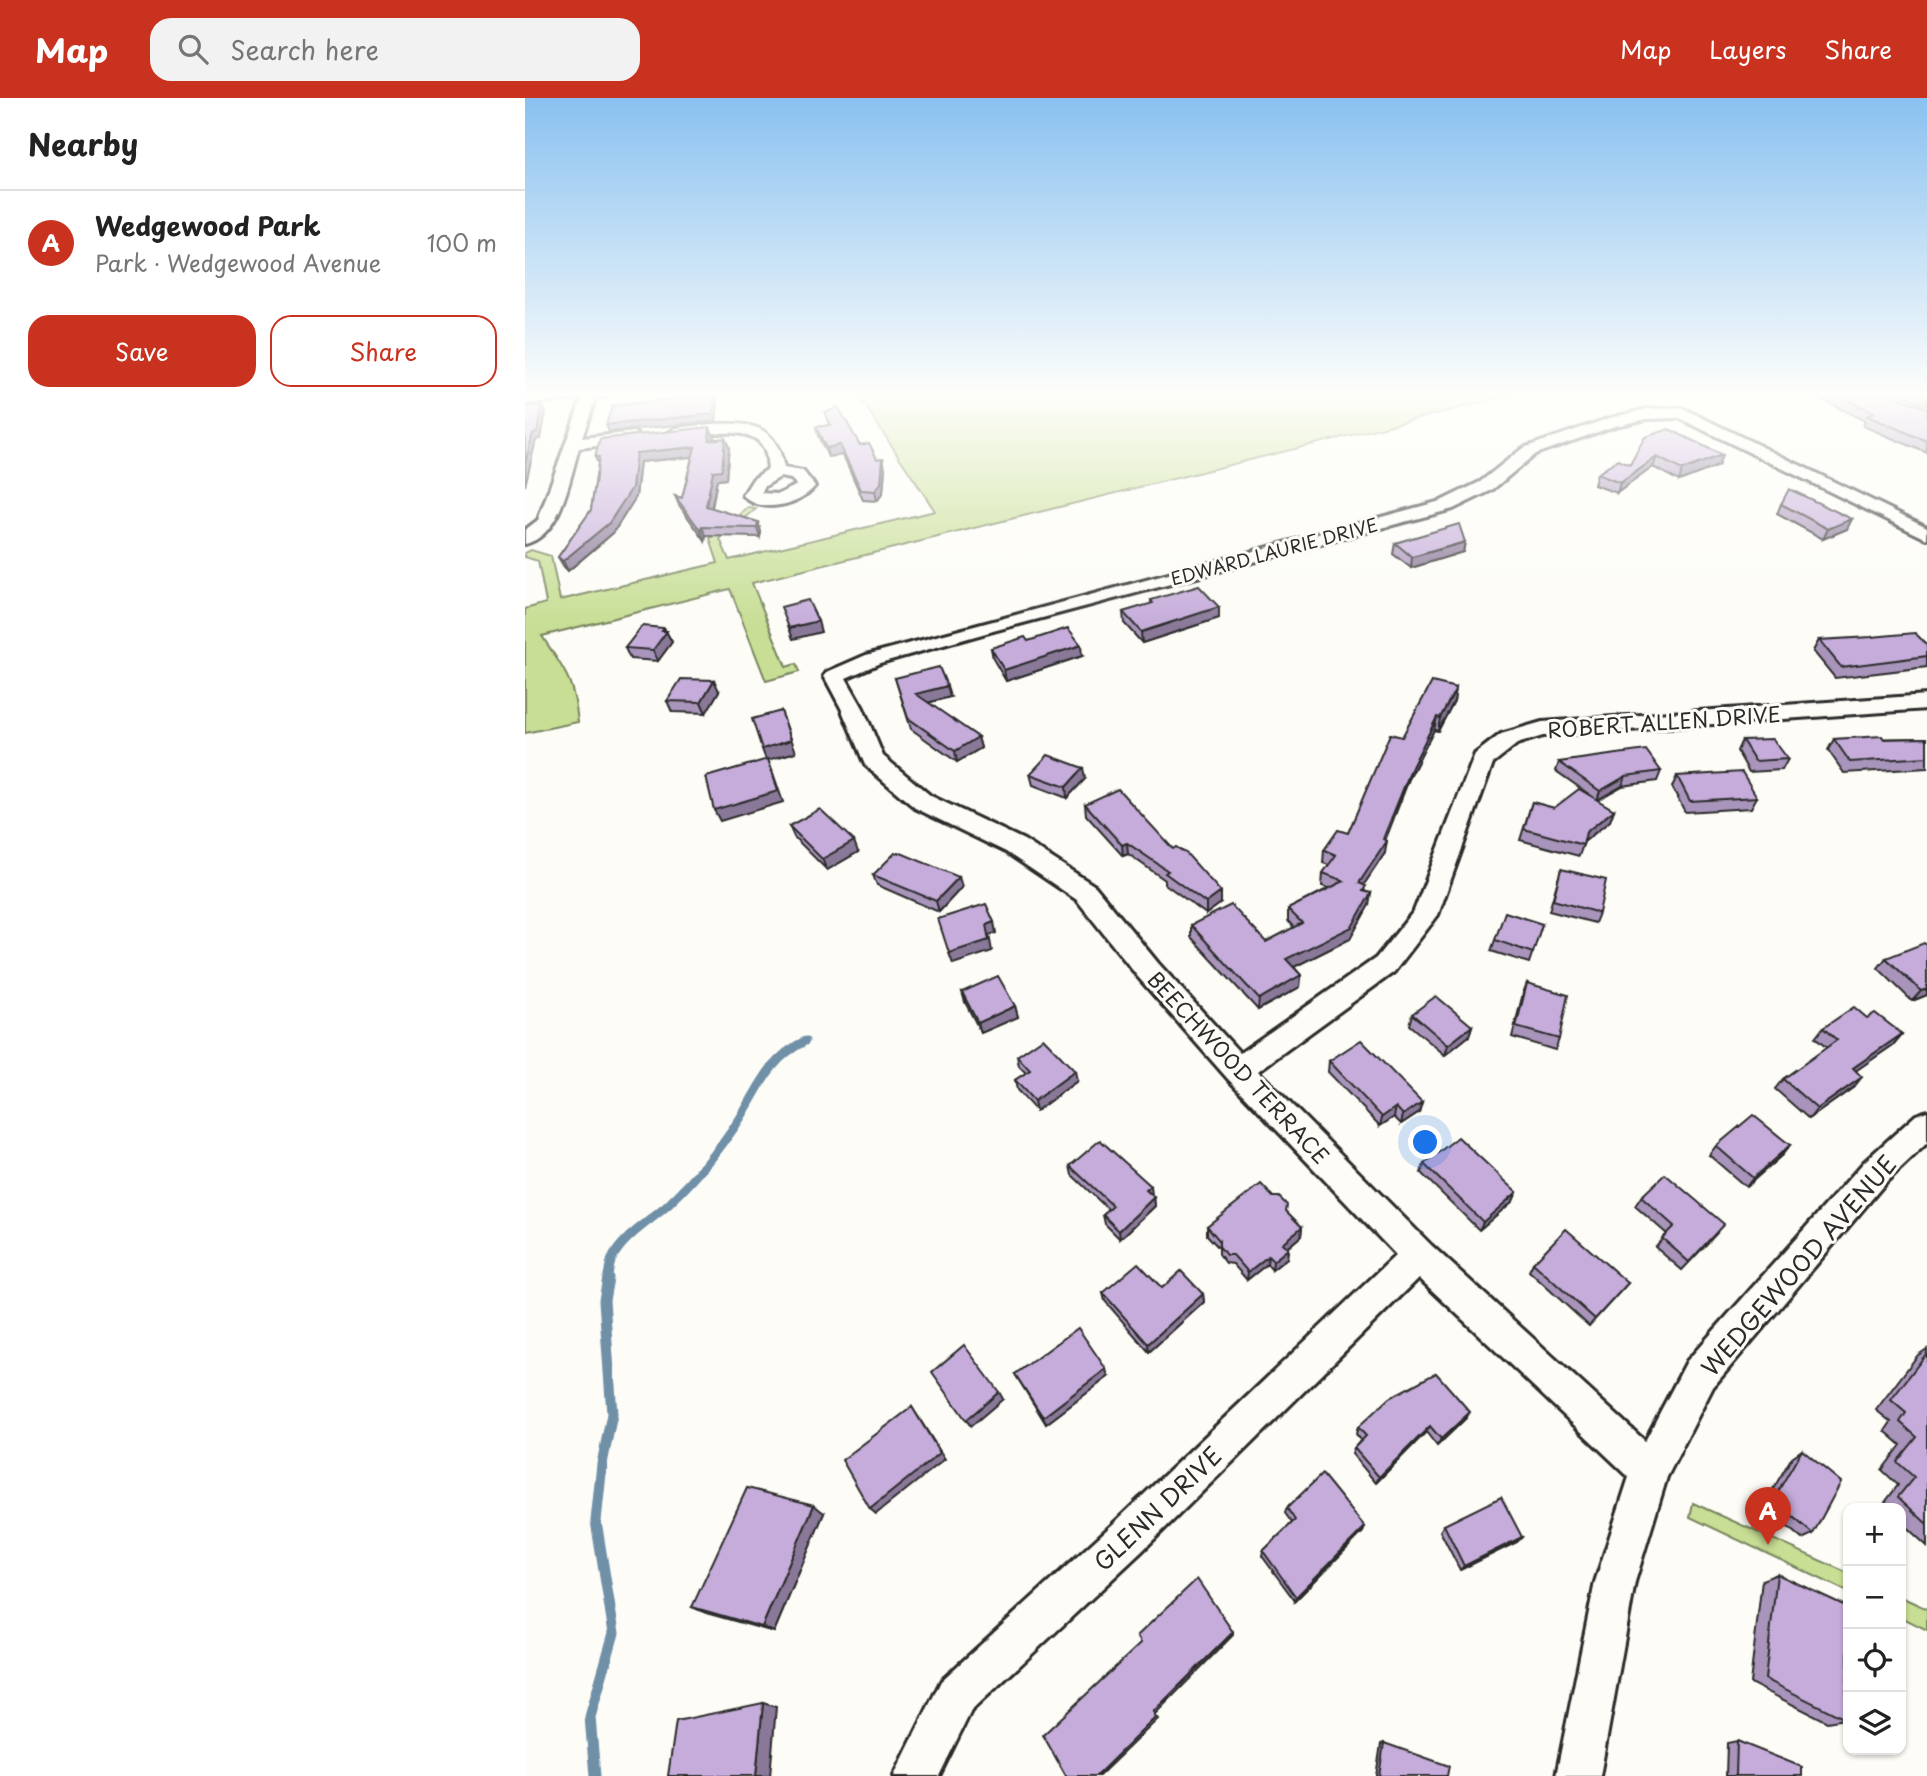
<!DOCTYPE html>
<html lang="en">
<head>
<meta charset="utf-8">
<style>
	:root { --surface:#fff; --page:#f2f2f2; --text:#222; --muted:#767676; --line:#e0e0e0; --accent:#c8321e }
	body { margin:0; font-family:"Playpen Sans",sans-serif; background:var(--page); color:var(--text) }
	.controls { position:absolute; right:21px; bottom:21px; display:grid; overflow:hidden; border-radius:14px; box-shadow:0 2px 5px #0004 }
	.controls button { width:63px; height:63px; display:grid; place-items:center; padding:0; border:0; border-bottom:2px solid var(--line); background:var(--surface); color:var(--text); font:35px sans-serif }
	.you { position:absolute; left:901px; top:1045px; width:24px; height:24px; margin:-18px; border:5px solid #fff; border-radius:50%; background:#1a73e8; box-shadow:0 0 0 10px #1a73e833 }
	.badge { display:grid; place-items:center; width:46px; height:46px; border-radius:50%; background:var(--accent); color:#fff; font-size:23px; font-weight:700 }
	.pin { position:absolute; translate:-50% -58px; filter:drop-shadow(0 2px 4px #0008) }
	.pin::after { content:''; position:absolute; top:37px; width:24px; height:21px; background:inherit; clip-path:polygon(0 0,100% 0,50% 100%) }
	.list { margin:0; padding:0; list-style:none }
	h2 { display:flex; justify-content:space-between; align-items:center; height:91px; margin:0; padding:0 28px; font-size:30px }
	h2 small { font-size:23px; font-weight:400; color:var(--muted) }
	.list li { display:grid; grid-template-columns:46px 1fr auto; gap:21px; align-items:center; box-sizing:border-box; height:105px; padding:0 28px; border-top:2px solid var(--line) }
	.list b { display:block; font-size:26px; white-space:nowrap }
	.list p { margin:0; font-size:23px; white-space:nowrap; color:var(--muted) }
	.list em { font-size:23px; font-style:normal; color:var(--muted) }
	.actions { display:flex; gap:14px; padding:21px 28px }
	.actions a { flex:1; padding:16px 0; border:2px solid var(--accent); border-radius:21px; text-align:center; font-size:24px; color:var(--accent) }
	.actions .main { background:var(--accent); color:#fff }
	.icon { flex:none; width:38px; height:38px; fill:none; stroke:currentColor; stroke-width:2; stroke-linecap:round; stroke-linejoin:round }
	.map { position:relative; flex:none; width:1402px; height:1678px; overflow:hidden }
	header { display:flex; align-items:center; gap:42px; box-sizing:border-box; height:98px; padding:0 35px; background:var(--accent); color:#fff }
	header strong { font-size:33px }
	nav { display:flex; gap:38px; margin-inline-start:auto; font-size:24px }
	.search { width:490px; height:63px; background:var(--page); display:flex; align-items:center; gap:18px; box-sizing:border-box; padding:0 24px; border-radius:21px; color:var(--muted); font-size:26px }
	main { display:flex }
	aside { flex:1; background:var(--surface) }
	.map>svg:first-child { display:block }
	.green { fill:#c7de94; stroke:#798460; stroke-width:2 }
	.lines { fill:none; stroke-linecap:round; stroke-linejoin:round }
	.stream-far1 { stroke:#6f90a8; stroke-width:9 }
	.stream { stroke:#6f90a8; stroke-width:11 }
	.minor-casing { stroke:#2b2b2b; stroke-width:6 }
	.tertiary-casing { stroke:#2b2b2b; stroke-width:5 }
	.minor { fill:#fdfcf7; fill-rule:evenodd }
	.tertiary { fill:#fdfcf7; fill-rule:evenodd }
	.wall { fill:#a994bb; stroke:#2b2b2b; stroke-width:2 }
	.shaded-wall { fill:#8a7899; stroke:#2b2b2b; stroke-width:2 }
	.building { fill:#c5acda; stroke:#2b2b2b; stroke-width:2 }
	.labels { text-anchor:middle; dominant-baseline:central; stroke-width:6; stroke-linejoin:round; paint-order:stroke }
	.far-street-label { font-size:18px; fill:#2b2b2b; stroke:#fdfcf7 }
	.street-label { font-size:21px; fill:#2b2b2b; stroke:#fdfcf7 }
	.near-street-label { font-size:24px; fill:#2b2b2b; stroke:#fdfcf7 }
</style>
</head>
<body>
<header>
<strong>Map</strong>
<div class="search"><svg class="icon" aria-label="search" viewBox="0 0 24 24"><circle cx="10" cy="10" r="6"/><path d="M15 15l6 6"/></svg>Search here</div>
<nav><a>Map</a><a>Layers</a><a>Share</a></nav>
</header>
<main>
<aside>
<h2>Nearby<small></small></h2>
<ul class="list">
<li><span class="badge">A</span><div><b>Wedgewood Park</b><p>Park · Wedgewood Avenue</p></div><em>100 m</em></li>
</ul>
<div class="actions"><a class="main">Save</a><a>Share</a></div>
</aside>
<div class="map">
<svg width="1402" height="1678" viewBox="0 0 1402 1678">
	<rect width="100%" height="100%" fill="#fdfcf7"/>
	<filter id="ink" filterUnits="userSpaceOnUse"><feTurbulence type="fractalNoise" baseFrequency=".0143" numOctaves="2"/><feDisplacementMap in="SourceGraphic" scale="14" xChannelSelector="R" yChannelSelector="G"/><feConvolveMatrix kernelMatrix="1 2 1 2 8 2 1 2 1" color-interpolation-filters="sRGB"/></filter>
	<g filter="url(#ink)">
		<g class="green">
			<path d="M331,294H1000L227,485L261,569L271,566L274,574L241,583L205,491L17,538C40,574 48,579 53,624L0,635V511L21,505L13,463L0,459V455L6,452L26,458L35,502L193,465L185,441L223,410L231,411L195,441L204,462L410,413Z"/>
			<path d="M1168,1405L1323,1475V1494L1165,1419Z"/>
			<path d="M1376,1499L1402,1511V1532L1376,1519Z"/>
		</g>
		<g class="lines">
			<path class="stream-far1" d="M82,1182C84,1176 84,1167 87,1161C98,1138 126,1123 144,1106C170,1081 197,1049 216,1019C236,987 244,961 280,943"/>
			<path class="stream" d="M70,1678L65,1619L89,1535L71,1423L77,1366L87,1316L79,1202L83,1180"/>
			<defs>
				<g id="minor">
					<path d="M59,294L72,295L57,340L109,334L117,339L109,344L54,350C44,381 37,437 0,446V432L13,422Z"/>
					<path d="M1157,310L1402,429V441L1154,320L1122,321L1090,328L1010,356L967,392L928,411L468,533L355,565L321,580L338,610L358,658L406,698L499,742L570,788L633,865L715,955L851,860L889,813L950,656L976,636L1017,624L1402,597V611L1018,638L992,646L968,665L913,817L869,874L733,973L906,1147L1120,1343L1162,1263L1339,1064L1391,1017L1402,1013V1045L1361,1084L1188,1289L1142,1379L1110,1484L1075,1678H1031L1070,1484L1104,1379L894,1180L616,1454L446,1613L414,1678H369L416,1583L588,1426L871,1157L703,981L613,879L552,802L481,754L390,710L340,667L316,610L299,578L302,574L341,557L916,403L955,384L998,350L1085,320L1122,311Z"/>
					<path d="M187,326C226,325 251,326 259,370L278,373L290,388C275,407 235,417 218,397L228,381L243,371C242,364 242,355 238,349C227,326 172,337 151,340L143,335L151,330ZM255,379L266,381L272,387L254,396L236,395L240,388Z"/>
				</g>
				<path id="tertiary" d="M22,294H88L79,299L0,306V296Z"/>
			</defs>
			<use href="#minor" class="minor-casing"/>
			<use href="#tertiary" class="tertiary-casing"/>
			<use href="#minor" class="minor"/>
			<use href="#tertiary" class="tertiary"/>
		</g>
		<g class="wall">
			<path d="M1282,294H1360L1402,310V355L1338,328L1340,323Z"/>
			<path d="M1370,294H1402V307Z"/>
			<path d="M300,315L352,361L360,370L358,395L352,403L338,402L318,357L303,359L293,338L291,329L304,327Z"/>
			<path d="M189,339L188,341L204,349L201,381L192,382L187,410L233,424L236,434L235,439L181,438L180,443L154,407L150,398L157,400L167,359L115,364L111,399L88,435L43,473L39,469L33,459L66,412L73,366L70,359Z"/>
			<path d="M1120,339L1197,357L1193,368L1154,383L1128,369L1092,395L1069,387L1072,376L1105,367Z"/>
			<path d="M1256,406L1322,431L1298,441L1252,416Z"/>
			<path d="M940,444L938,454L886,470L868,456L870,445Z"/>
			<path d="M626,502L694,509V520L617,545L599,525L598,514L626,506Z"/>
			<path d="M139,530L147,544L133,563L105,561L100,550Z"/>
			<path d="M1294,542L1402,547V569L1310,580L1288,553Z"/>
			<path d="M503,543L557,558L481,583L468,561L466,550Z"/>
			<path d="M370,580L425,599L403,605L453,639L456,650L432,664L386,631Z"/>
			<path d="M931,590L929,603L913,633L909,632L884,681L860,742V755L838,787L844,807L825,841L769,869L776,877L775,889L733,912L666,839V827L741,844L769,830L763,823V811L804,790L797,788L798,775L804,767L798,765L799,752L823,735L877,639Z"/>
			<path d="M194,593L181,615L147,614L142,603Z"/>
			<path d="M1402,640V670L1319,675L1303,652L1309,641Z"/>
			<path d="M1217,642L1263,661L1257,672L1224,674L1212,653Z"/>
			<path d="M1034,664L1136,673L1132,683L1097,688L1072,702L1089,712L1085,723L1059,744L1054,758L995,742L1007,704L1029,710L1068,699L1031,673Z"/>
			<path d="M505,676L560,681L542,700L508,687Z"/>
			<path d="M1152,678L1232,699L1226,710L1160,714L1147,689Z"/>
			<path d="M560,706L696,805L681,816L640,786V782L603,756L598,758L561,717Z"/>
			<path d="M264,728L333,754L302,772L269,739Z"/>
			<path d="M1036,771L1074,815L1070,825L1024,813Z"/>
			<path d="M348,777L437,789L414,814L352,787Z"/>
			<path d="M1017,826L1004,865L966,853L970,842Z"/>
			<path d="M1361,860L1402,897L1387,903L1353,870Z"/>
			<path d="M1002,885L1034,941L1030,952L987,939L998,895Z"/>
			<path d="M437,894L490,908L493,919L456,935L440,904Z"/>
			<path d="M887,916L947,928L944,938L920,957L884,927Z"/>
			<path d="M1342,920L1377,936L1368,947L1330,973L1329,989L1284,1021L1250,991L1258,981L1302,950L1290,940L1298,930Z"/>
			<path d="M492,958L552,983L511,1013L492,992L490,982L501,975L494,968Z"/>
			<path d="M804,963L897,1004L894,1014L876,1026L869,1019L855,1028L803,974Z"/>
			<path d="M1265,1047L1257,1057L1221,1089L1184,1057L1191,1048Z"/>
			<path d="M899,1066L992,1094L988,1103L954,1132L896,1075Z"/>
			<path d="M545,1068L627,1097L629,1099L630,1108L595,1141L580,1126L578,1117L584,1112L547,1077Z"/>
			<path d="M1116,1099L1192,1135L1157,1172L1130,1149L1142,1136L1110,1108Z"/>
			<path d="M761,1113L777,1129L776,1138L762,1150L763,1151L762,1160L747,1172L742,1166L722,1182L708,1166L701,1165L694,1156V1150L682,1137V1128Z"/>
			<path d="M1008,1165L1103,1185L1064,1228L1004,1173Z"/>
			<path d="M637,1190L678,1196L679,1204L624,1254L580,1203L578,1195Z"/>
			<path d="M1402,1251V1448L1376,1424V1410H1361L1358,1407L1373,1387L1357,1372L1376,1347L1360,1333L1366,1324L1351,1312L1393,1257Z"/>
			<path d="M490,1276L583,1279L521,1326Z"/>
			<path d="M941,1320L912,1348L901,1334L851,1385L827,1356L829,1350L836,1342L831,1336L833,1329Z"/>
			<path d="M1277,1352L1288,1436L1277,1441L1238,1408L1267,1359Z"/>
			<path d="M762,1410L840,1429L838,1434L770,1503L737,1458L738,1453L767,1425L760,1415Z"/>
			<path d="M299,1415L249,1534L181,1515L167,1509Z"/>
			<path d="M919,1427L997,1439L992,1444L935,1472L915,1433Z"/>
			<path d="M1252,1476L1320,1621L1302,1624L1225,1585L1237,1482Z"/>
			<path d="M1212,1643L1277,1678H1201L1202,1645Z"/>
			<path d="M859,1645L922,1678H851L856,1646Z"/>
		</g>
		<g class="shaded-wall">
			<path d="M191,296L193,303L191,323L84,334L81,327Z"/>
			<path d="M17,307L21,314L16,341L11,342L0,388V366L8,335Z"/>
			<path d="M185,329L189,339L187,351L184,342Z"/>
			<path d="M200,340L204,349L201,381L192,382L185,417L181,408L188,373Z"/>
			<path d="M315,347L318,357L303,359L301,350Z"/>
			<path d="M170,349L174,358L115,364L111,399L88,435L43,473L38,463L111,355Z"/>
			<path d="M1197,357L1193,368L1154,383L1157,372Z"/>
			<path d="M1132,359L1128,369L1092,395L1095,385Z"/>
			<path d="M358,360L360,370L358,395L352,403L350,393Z"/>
			<path d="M1327,421L1322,431L1298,441L1303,431Z"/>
			<path d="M233,424L236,434L235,439L232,430Z"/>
			<path d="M177,429L181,438L180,443L176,433Z"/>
			<path d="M940,444L938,454L886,470L887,459Z"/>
			<path d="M694,509V520L617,545L616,534Z"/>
			<path d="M293,523L296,534L268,541L264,530Z"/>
			<path d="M139,530L147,544L133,563L128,552Z"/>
			<path d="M556,547L557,558L481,583L479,572Z"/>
			<path d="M189,582L194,593L181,615L176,604Z"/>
			<path d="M422,588L425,599L394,607L391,596Z"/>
			<path d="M931,590L929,603L913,633L915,620Z"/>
			<path d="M256,613L271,654L243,662L247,672L258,704L195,723L189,712L241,662L237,651Z"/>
			<path d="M912,619L909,632L884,681L857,751L862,743L860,755L832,797L834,785L858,741L887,669Z"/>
			<path d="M453,639L456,650L432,664L430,653Z"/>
			<path d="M558,670L560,681L542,700L541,689Z"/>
			<path d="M1101,678L1097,688L1072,702L1075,693Z"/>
			<path d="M1089,712L1085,723L1057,745L1061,734Z"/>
			<path d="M329,743L333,754L302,772L297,761Z"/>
			<path d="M602,745L603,756L598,758L597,747Z"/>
			<path d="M434,779L437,789L414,814L411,803Z"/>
			<path d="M696,794V805L681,816V805Z"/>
			<path d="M846,795L844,807L825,841L761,873V861Z"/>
			<path d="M469,824L471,835L464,837L467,853L428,866L424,855L461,827Z"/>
			<path d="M776,877L775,889L733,912L734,901Z"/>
			<path d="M1402,891V897L1387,903L1396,893Z"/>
			<path d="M490,908L493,919L456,935L453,925Z"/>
			<path d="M947,928L944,938L920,957L923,947Z"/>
			<path d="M1377,936L1368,947L1319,981L1328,970Z"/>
			<path d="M550,973L552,983L511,1013L509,1003Z"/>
			<path d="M1337,979L1329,989L1284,1021L1292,1011Z"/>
			<path d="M897,1004L894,1014L876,1026L878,1017Z"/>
			<path d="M871,1009L869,1019L855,1028L857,1019Z"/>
			<path d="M1265,1047L1257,1057L1221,1089L1228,1080Z"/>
			<path d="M626,1088L627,1097L621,1092Z"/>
			<path d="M992,1094L988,1103L954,1132L958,1124Z"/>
			<path d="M629,1099L630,1108L595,1141L594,1133Z"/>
			<path d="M777,1129L776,1138L757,1154V1145Z"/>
			<path d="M763,1151L762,1160L747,1172L748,1163Z"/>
			<path d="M743,1158L742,1166L722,1182L723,1174Z"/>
			<path d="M678,1196L679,1204L624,1254L623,1246Z"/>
			<path d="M581,1271L583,1279L521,1326L518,1319Z"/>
			<path d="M474,1294L478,1301L446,1328L441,1322Z"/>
			<path d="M387,1309L420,1361L351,1416L345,1411Z"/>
			<path d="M945,1314L941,1320L912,1348L916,1341Z"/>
			<path d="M905,1328L901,1334L851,1385L854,1379Z"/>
			<path d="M289,1407L299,1415L249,1534L237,1529Z"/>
			<path d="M840,1429L838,1434L770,1503L771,1499Z"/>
			<path d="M997,1439L992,1444L935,1472L939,1468Z"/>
			<path d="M708,1534V1537L630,1616L628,1614Z"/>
			<path d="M238,1605L251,1609L245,1678H231Z"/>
			<path d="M631,1619L633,1621L574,1678H571Z"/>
		</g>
		<g class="building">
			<path d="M1306,294H1360L1402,310V343L1342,318L1349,315Z"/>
			<path d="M191,296L188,316L81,327L87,308Z"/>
			<path d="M17,307L12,334L8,335L0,366V309Z"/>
			<path d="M313,309L335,347L344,345L352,361L358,360L356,385L350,393L336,392L315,347L301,350L291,329L306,327L300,315Z"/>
			<path d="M185,329L184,342L200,340L197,372L188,373L181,408L233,424L232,430L177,429L176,433L150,398L157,400L170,349L111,355L107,390L84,425L38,463L33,459L66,412L74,359H70L75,341Z"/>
			<path d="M1144,331L1197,357L1157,372L1132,359L1095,385L1072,376L1093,362L1105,367L1120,339Z"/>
			<path d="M1264,391L1327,421L1303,431L1256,406Z"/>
			<path d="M934,426L940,444L887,459L870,445Z"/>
			<path d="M674,488L694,509L616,534L598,514L628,505L626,502Z"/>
			<path d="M283,502L293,523L264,530L256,509Z"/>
			<path d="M117,528L139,530L137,533H142L128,552L100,550Z"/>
			<path d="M543,530L556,547L479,572L466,550L500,539L503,543Z"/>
			<path d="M1390,535L1402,547V558L1316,569L1294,542L1346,539Z"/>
			<path d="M414,569L422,588L391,596L453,639L430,653L383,620L370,580Z"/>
			<path d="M156,581L189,582L176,604L142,603Z"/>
			<path d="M907,584L931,590L915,620L912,619L887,669L858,741L862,743L834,785L841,788L838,793L846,795L827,829L761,861L776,877L734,901L666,827L706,807L741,844L777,825L763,811L819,783L798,775L811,757L799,752L813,732L823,735L865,636L877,639Z"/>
			<path d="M256,613L266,642L237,651L227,621Z"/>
			<path d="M1357,638L1359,641L1402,640V659L1325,664L1309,641Z"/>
			<path d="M1248,641L1263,661L1230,663L1217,642Z"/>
			<path d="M1121,652L1136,673L1101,678L1075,693L1034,664Z"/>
			<path d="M523,657L558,670L541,689L505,676Z"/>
			<path d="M243,661L253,693L189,712L181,679Z"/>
			<path d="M1217,674L1232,699L1165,703L1152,678Z"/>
			<path d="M593,691L648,751L651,749L662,756L696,794L681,805L640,775L643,773L602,745L597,747L560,706Z"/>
			<path d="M1054,691L1089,712L1061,734L1058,747L999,731L1007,704L1029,710Z"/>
			<path d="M295,711L329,743L297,761L264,728Z"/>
			<path d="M370,755H376L434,779L411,803L348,777Z"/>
			<path d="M1036,771L1081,782L1074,815L1028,802Z"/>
			<path d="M461,806L469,824L461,827L464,842L424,855L413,821Z"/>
			<path d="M980,814L1017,826L1008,855L970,842Z"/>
			<path d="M1399,845L1402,847V891L1396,893L1361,860Z"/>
			<path d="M473,878L490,908L453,925L437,894Z"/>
			<path d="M1002,885L1043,897L1034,941L991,929Z"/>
			<path d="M911,898L947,928L923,947L887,916Z"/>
			<path d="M1329,909L1342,920L1350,915L1377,936L1328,970L1337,979L1292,1011L1258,981L1312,942L1298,930Z"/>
			<path d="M518,940L550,973L509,1003L490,982L505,972L492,958Z"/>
			<path d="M836,942L897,1004L878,1017L871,1009L857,1019L804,963Z"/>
			<path d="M1228,1017L1265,1047L1228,1080L1191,1048Z"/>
			<path d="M933,1039L992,1094L958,1124L899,1066Z"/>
			<path d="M575,1042L626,1088L621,1092L629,1099L594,1133L578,1117L588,1108L545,1068Z"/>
			<path d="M1140,1076L1199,1126L1164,1164L1137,1140L1149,1128L1116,1099Z"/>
			<path d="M736,1086L748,1099H754L762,1107L761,1113L777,1129L757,1145L763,1151L748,1163L743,1158L723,1174L708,1157H701L694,1148V1142L682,1128Z"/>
			<path d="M1041,1131L1103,1185L1070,1221L1008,1165Z"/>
			<path d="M613,1165L637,1190L656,1173L678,1196L623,1246L578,1195Z"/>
			<path d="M553,1230L581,1271L518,1319L490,1276Z"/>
			<path d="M439,1247L474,1294L441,1322L407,1274Z"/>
			<path d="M1402,1255V1426L1373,1399L1389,1379L1372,1364L1392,1339L1375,1324L1381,1315L1366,1302Z"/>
			<path d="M911,1275L945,1314L916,1341L905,1328L854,1379L829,1350L841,1338L833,1329L864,1300Z"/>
			<path d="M387,1309L415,1355L345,1411L317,1362Z"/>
			<path d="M1277,1352L1316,1384L1288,1436L1248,1402Z"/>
			<path d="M797,1376L840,1429L771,1499L738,1453L770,1422L762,1410Z"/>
			<path d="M222,1390L289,1407L237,1529L167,1509Z"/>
			<path d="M976,1399L997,1439L939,1468L919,1427Z"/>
			<path d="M1252,1476L1323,1509V1569L1320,1621L1240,1581Z"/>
			<path d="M672,1481L708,1534L628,1614L631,1619L571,1678H541L518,1637L616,1545L612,1538Z"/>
			<path d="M238,1605L231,1678H143L151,1623Z"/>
			<path d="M1212,1643L1277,1669V1678H1211Z"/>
			<path d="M859,1645L924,1668L922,1678H854Z"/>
		</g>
	</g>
	<linearGradient id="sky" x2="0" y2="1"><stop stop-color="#89c1f0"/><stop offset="0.56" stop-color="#fefefb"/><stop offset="1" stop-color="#fefefb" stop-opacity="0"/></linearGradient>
	<rect width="1402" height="529" fill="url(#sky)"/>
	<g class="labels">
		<g class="far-street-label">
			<text transform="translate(749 453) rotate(-15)">EDWARD LAURIE DRIVE</text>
		</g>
		<g class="street-label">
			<text transform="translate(1139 623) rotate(-4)">ROBERT ALLEN DRIVE</text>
			<text transform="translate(714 969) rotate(47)">BEECHWOOD TERRACE</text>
		</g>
		<g class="near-street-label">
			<text transform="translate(1273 1167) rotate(-49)">WEDGEWOOD AVENUE</text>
			<text transform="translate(632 1410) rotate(-44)">GLENN DRIVE</text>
		</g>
	</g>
</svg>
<div class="controls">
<button>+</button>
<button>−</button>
<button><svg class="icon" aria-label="locate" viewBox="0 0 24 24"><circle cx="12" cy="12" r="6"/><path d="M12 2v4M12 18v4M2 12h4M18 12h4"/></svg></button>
<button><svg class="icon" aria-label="layers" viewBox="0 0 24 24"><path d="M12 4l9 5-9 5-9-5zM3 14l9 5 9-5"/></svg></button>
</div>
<div class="you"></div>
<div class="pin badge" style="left:1243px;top:1447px">A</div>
</div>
</main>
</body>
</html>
